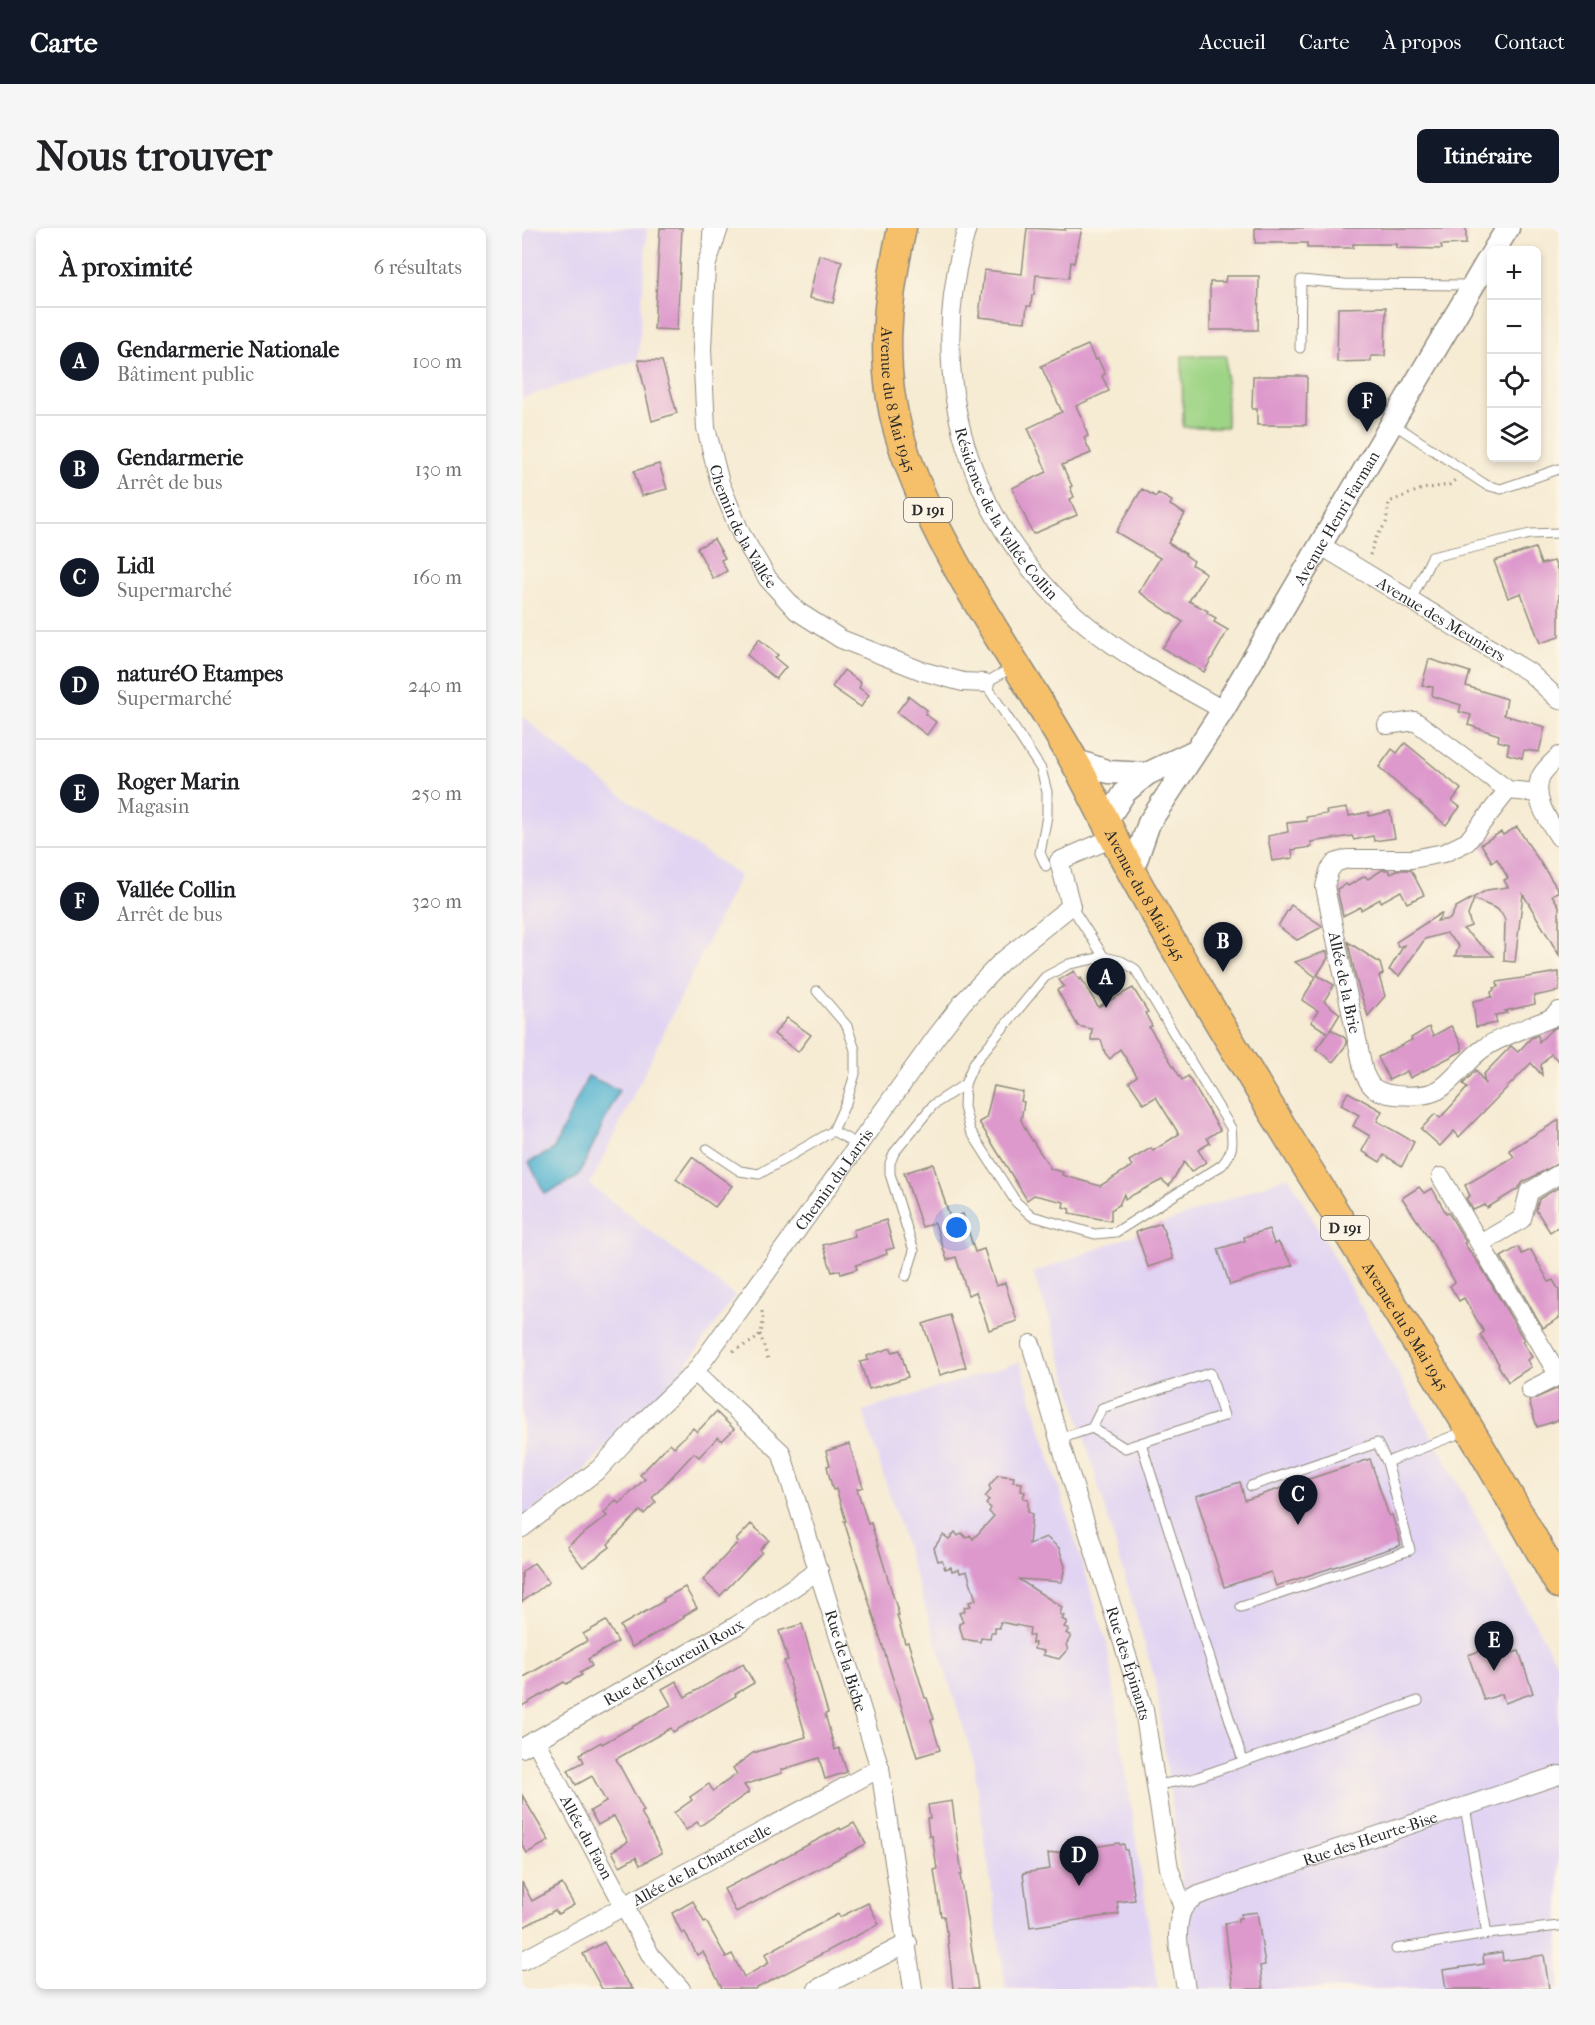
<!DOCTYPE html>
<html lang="fr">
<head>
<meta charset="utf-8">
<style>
	:root { --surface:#fff; --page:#f6f6f6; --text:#202124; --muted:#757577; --line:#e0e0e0; --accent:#111827 }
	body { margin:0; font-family:"IM FELL French Canon",serif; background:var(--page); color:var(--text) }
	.controls { position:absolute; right:18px; top:18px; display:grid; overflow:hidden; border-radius:9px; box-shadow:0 3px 9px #0003 }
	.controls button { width:54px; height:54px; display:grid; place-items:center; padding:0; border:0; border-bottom:2px solid var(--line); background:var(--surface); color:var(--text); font:30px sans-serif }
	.you { position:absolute; left:435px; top:1000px; width:21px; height:21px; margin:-15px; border:4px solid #fff; border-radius:50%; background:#1a73e8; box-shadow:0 0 0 9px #1a73e833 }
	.badge { display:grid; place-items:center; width:39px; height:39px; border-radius:50%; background:var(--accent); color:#fff; font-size:20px; font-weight:700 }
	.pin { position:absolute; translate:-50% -50px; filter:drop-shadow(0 2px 3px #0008) }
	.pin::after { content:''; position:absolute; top:32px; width:21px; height:18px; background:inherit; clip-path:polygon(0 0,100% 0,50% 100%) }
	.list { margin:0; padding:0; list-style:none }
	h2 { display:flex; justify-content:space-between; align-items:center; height:78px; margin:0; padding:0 24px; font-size:26px }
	h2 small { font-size:20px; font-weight:400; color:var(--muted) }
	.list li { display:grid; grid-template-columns:39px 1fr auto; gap:18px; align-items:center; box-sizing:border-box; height:108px; padding:0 24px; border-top:2px solid var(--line) }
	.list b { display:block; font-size:22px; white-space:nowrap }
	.list p { margin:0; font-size:20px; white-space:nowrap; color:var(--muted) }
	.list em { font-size:20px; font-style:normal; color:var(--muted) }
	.icon { flex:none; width:33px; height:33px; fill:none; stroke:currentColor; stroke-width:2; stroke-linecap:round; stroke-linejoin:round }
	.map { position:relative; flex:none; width:1037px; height:1761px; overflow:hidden; border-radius:9px }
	header { display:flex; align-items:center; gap:36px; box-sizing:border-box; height:84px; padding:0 30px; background:var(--accent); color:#fff }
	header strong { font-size:28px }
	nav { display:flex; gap:33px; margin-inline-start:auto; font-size:21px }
	.intro { display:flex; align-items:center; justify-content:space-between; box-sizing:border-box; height:144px; padding:0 36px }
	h1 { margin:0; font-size:42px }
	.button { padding:15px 27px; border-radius:9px; background:var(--accent); color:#fff; font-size:21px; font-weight:700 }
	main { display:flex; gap:36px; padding:0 36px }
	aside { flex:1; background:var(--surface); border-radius:9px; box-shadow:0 3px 9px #0003 }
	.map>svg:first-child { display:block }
	.built { fill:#e1d4f3 }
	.green { fill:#9ed485; stroke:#648058; stroke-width:1.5 }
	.water { fill:#53b3d1; stroke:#3f6f7e; stroke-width:1.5 }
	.building { fill:#dd98cc }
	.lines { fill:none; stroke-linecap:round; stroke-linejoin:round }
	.service-casing { stroke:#908b7f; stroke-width:11 }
	.minor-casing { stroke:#908b7f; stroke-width:20 }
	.tertiary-casing { stroke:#908b7f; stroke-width:25 }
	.primary-casing { stroke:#908b7f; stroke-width:31 }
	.path { stroke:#908b7f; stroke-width:3; stroke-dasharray:1.5 4.5; stroke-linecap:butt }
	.service { stroke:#fff; stroke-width:9 }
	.minor { stroke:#fff; stroke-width:18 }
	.tertiary { stroke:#fff; stroke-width:22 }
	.primary { stroke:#f6c06b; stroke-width:28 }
	.labels { text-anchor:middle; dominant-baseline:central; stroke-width:6; stroke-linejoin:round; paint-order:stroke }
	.shield { fill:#fcf5e5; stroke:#6a6863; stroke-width:1.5 }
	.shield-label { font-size:15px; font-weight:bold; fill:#2b2b2b }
	.street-label { font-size:16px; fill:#2b2b2b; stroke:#fcf5e5 }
</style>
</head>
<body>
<header>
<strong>Carte</strong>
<nav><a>Accueil</a><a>Carte</a><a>À propos</a><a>Contact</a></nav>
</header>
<div class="intro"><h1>Nous trouver</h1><a class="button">Itinéraire</a></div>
<main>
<aside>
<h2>À proximité<small>6 résultats</small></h2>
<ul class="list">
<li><span class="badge">A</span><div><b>Gendarmerie Nationale</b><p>Bâtiment public</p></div><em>100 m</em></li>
<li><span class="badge">B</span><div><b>Gendarmerie</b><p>Arrêt de bus</p></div><em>130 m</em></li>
<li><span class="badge">C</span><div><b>Lidl</b><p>Supermarché</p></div><em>160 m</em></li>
<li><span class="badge">D</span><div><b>naturéO Etampes</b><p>Supermarché</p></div><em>240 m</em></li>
<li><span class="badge">E</span><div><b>Roger Marin</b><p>Magasin</p></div><em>250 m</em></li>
<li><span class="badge">F</span><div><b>Vallée Collin</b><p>Arrêt de bus</p></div><em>320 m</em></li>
</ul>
</aside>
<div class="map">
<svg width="1037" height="1761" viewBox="0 0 1037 1761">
	<rect width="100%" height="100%" fill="#fcf5e5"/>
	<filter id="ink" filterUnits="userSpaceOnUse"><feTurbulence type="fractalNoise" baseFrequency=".0167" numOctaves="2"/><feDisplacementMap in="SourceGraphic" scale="12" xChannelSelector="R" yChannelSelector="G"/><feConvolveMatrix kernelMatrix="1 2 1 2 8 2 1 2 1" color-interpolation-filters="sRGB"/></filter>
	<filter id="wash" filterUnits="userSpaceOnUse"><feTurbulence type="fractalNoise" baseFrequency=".008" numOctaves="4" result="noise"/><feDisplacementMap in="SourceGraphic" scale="24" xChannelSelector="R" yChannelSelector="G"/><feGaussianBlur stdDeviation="1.35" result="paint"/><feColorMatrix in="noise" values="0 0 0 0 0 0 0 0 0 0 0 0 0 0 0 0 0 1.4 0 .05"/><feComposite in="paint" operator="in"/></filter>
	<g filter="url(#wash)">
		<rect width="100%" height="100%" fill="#f6ebd3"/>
		<g class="built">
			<path d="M0,0H125L116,132L0,170Z"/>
			<path d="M0,488L44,526L131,591L218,647L68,957L213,1068L158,1146L105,1197L62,1242L0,1290Z"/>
			<path d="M767,948L1037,1439V1761H673L634,1455L529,1095L511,1045Z"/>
			<path d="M498,1134L585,1415L636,1761H484L451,1530L341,1183Z"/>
		</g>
		<path class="green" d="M660,128H704L705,199H661Z"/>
		<path class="water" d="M66,848L97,862L56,949L23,966L7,934L31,922Z"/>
		<g id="blocks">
			<g class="building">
				<path d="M138,0H160L155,102L132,101Z"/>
				<path d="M505,0L543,2V0H560L552,35L549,34L547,50L514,47L512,67H510L509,78H505L503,94L457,89L462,42L500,46Z"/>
				<path d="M733,0H944V16L919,17L920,21L874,20V16H831V20H785V15H733Z"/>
				<path d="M297,27L320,33L311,75L287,70Z"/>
				<path d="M704,48H737L736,102H688V54H703Z"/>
				<path d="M864,79L863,128H849V133L815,134L816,80Z"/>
				<path d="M566,117L573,132L576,131L583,146L580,148L587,163L554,178L563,197H562L566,208L562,210L569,225L540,237L550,258L548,259L552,269L548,271L555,287L511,306L490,260L525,244L506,200L540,184L519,138Z"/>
				<path d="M116,132L140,133L155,185L130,193Z"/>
				<path d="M731,148H785L784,197H735V181H730Z"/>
				<path d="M137,236L145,261L119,268L112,243Z"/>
				<path d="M620,261L634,269L636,265L650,273L648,277L663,286L646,315L664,326L663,327L672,333L670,337L684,345L667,373L686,383L685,385L694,390L692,394L706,402L682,444L640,420L661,394L617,364L638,330L594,304Z"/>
				<path d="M192,311L203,330L199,332L205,343L191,351L175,320Z"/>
				<path d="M1013,320L1019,336L1032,333L1037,346V409L1018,415L999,365L986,370L972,333Z"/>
				<path d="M237,411L256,427L253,430L264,439L254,451L225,427Z"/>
				<path d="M907,431L948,444L944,458L985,471L982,487L1023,499L1017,524L1002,522L1000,530L985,526L987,516L976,513L977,507L946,497L949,487L937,484L939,477L910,468L911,459L900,457Z"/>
				<path d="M322,442L339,455L337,460L347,467L339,479L310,459Z"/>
				<path d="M387,468L405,482L403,486L414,494L405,507L375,484Z"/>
				<path d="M883,515L939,561L930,573L938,579L924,597L898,576H900L880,560L857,539L870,521L875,525Z"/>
				<path d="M825,580L827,588L847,584V588L868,583L873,610L852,613L851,608L832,612L830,608L789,614L790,619L770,622L771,630L750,633L746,608L766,604L765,595L785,593L784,589L805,586L804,583Z"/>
				<path d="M995,599L1037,663L1030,667L1037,678V727L1001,666L993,734L982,733L983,692L980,686L975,681L952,671L946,687L949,698L941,701L972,728H933L937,718L924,705L903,711L877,748L867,742L882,717L876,719L874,714L919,685L920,686L915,693L928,691L934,679L965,662L986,659L982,652L986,650L975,631L970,634L959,616L979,604L981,607Z"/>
				<path d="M860,642H866L869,646L875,642H889L902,667L885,675L879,663L859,674L858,671L839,682L838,679L821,688L815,661L824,656L826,658L843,648L846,651Z"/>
				<path d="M769,677L799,697L800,699L775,712L756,698Z"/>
				<path d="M826,714L858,735L861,746L857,748L863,768L846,788L834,751Z"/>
				<path d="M805,723L806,730L795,747L812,757L802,773L818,786L807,804L809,801L823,810L825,816L811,834L794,821L806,805L789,794L796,783L780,772L794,749L773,734Z"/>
				<path d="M552,743L557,752L559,750L576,779L611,760L626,784L623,785L630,798L627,799L660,852L666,848L698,902L685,910L688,915L676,922L684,934L669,944L662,934L647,958L640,952L603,971L602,966L597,977L589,982V993L547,985L548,981L541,979L542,974L512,967L505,972L457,894L464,890L472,858L501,864L499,873L502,874L499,892L506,906L529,941L541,944L540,947L578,958L610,938L607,933L629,920L631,923L657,906L634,869L622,876L607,854L615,848L598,821L588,831L583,825L579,812H569L570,801L556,798L535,762L542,758L537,752Z"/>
				<path d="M1037,744V763L1012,768L1013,776L983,783L985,785L973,787L975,795L954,799L951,773L970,769L969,764L972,762L971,760L976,759L975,754Z"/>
				<path d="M265,790L289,807L276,824L252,806Z"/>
				<path d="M929,798L940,817V823L888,850L885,843L867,852L856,829L890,812L889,810L907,799L911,808Z"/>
				<path d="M1037,798V833L1029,826L1019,837L1020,847L1009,835L937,909L932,903L918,918L899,901L913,886L918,890L932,875L945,860L941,856L954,842L963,856L961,847L989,818L996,824L1009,810L1016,807L1017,814L1029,802Z"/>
				<path d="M826,864L860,883L855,893L892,914L880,938L862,927L858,934L840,923L848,908L831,898L837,887L819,877Z"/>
				<path d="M1037,892V935L1001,954L996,961L965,980L963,977L951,982L944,970L948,968L943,957L992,929L987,922Z"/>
				<path d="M170,929L210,958L193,979L154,951Z"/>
				<path d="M411,936L428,990L441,986L453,1024L462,1021L474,1058L483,1055L495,1093L467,1102L454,1064L446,1067L434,1029L425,1032L413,995L400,999L382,945Z"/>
				<path d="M897,959L902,965L910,960L924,985L926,984L944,1014L942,1015L961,1042L1002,1112L1000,1113L1010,1129L1005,1132L1009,1139L986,1154L976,1137L977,1136L958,1107L962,1104L942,1070L937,1073L928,1058L933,1054L911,1016L880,970Z"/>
				<path d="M1037,959V998L1028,1004L1014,982L1017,971Z"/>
				<path d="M364,992L372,1020L364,1022L365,1026L334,1037L335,1041L319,1046L318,1042L310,1044L301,1017L333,1008L331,1002Z"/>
				<path d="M639,995L651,1031L626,1039L614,1004Z"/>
				<path d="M747,1001L752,1016L756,1014L771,1037L708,1057L696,1021L723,1013L722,1009Z"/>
				<path d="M996,1019L1000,1026L1009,1022L1027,1054L1031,1052L1037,1062V1090L1021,1100L979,1029Z"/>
				<path d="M428,1087L444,1139L418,1147L401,1096Z"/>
				<path d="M369,1120L370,1124L378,1122L386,1149L347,1161L338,1134L346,1132L345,1128Z"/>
				<path d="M1037,1160V1192L1015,1199L1007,1173Z"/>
				<path d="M194,1184L212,1201L200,1213L196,1209L177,1229L172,1225L130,1270L134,1274L122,1286L118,1283L86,1316L88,1319L61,1339L45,1318L85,1288L82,1285L94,1272L97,1276L123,1251L118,1247L148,1215L152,1219L171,1200L175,1204Z"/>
				<path d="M327,1216L341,1259L335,1261L346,1296L349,1295L377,1387H375L383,1415L386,1414L403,1470H405L412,1491L409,1492L418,1522L395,1529L322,1293H324L314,1261L311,1262L307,1247L305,1238L308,1237L304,1223Z"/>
				<path d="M848,1231L867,1288L870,1287L879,1317L754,1358L749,1344L702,1359L674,1268L718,1254L723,1272Z"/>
				<path d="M476,1247L492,1249L491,1254L500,1255L499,1263L503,1264L501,1270L506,1271V1284L510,1286L507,1316L524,1309L537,1320L543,1338L540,1354L496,1351L540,1379L538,1386L542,1388L540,1391L545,1394L542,1399L547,1401L544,1405L549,1408L544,1417L546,1421L537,1431L521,1427L522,1423L512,1421L513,1415H510L511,1408L507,1407L508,1400L478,1394V1400H473V1405H469L468,1411L459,1410L458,1414L441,1411L437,1396L441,1394L437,1385L443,1383L442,1379L449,1378L447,1374L454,1372L445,1343L438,1345L437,1341L430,1343L429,1339L423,1341L420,1332L416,1333L412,1320L421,1307L427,1311L433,1304L436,1308L440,1305L444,1310L448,1307L451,1311L472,1288L467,1284L469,1280L464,1276L467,1272L463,1269L469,1262L467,1258Z"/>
				<path d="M229,1296L247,1312L238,1322L240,1324L198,1368L181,1352L216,1314L214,1312Z"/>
				<path d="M12,1335L27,1354L0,1374V1344Z"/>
				<path d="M163,1359L175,1380L161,1388L162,1390L110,1419L98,1398L142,1373L141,1371Z"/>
				<path d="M84,1393L96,1414L66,1431L70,1438L58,1445L60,1447L44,1456L42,1454L0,1478V1450L65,1413L61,1406Z"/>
				<path d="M280,1396L306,1485L303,1486L313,1522L317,1520L325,1544L303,1551L297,1530L259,1542L260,1545L222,1557L227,1564L178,1598L175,1594L164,1602L152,1585L170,1572L168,1569L187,1556L191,1563L215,1546L211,1540L231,1525L284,1509L262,1433L266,1432L257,1403Z"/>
				<path d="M986,1413L990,1425L997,1423L1011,1465L983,1475L980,1466L962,1472L946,1427Z"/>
				<path d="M221,1436L232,1455L213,1466L214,1468L151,1504L149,1500L94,1531L122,1583L119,1584L140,1625L118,1637L114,1629L98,1638L90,1623L106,1614L92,1588L76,1597L68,1583L84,1574L70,1548L54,1557L46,1542L62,1534L58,1526L79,1514L80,1516L149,1477L140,1461L154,1453L163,1469Z"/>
				<path d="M0,1567L27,1613L5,1625L0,1617Z"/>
				<path d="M430,1573L440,1647H438L456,1761H431L425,1703H424L422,1688H419L412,1642L415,1641L410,1608H407L405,1590H408L406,1577Z"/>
				<path d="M332,1595L344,1616L214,1684L202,1661L318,1600L319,1602Z"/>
				<path d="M597,1615L598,1617L602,1616L603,1622H605L613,1672L595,1674L597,1686L508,1699L501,1645L528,1641L526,1626Z"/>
				<path d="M0,1654L10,1673L40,1656L52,1677L36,1686L33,1682L0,1700Z"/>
				<path d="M171,1673L182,1694L184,1693L204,1729L210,1726L222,1749L247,1735L243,1726L316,1686L318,1689L346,1675L357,1696L233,1761H199L200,1760L181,1724L175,1727L163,1704L160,1706L150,1685Z"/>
				<path d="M735,1684L743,1737L738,1738L741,1761H711L703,1695L716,1693V1690H719V1686Z"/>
				<path d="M82,1714L101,1748L111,1761H80L61,1726Z"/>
				<path d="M980,1724L981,1733L1022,1727L1027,1761H924L921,1742L962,1736L961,1727Z"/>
			</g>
		</g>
	</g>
	<g filter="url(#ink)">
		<use href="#blocks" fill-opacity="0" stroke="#908b7f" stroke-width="1.5"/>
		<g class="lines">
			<defs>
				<g id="service">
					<path d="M185,17L186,0"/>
					<path d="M778,120L779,52L823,56L949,57"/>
					<path d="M870,195L964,257L979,261L1037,241"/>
					<path d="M889,372L910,329L1008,306L1037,305"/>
					<path d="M491,439L463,455L519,541L525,564V588L518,625L524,638"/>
					<path d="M549,678L582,729L599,733L613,741L709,900C711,916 711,924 700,937L594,1004L573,1006L510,988L494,974L448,902L442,879L443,856L452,835L523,749L547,736L582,729"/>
					<path d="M311,903L337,917"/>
					<path d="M185,921L218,943L237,946L311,903L325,872L333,846V822L325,798L295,763"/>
					<path d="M384,1048L392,1023L368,946V935L372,925L411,877L443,856"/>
					<path d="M537,1211L570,1200L580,1180L688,1145L702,1188L603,1220L570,1200"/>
					<path d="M619,1215L721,1533"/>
					<path d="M729,1258L855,1215L865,1234"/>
					<path d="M719,1379L888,1322L865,1234L946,1202"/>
					<path d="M635,1557L670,1551L896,1473"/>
					<path d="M965,1706L1037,1698"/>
					<path d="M874,1721L965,1706L943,1579"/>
				</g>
				<g id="minor">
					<path id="s1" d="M197,0L184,38L180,121L184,200L198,255L219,306L246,351L275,383L319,411L400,443L441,454L463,455"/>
					<path id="s2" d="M445,0C401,148 445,300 566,398C607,431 655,456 701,482"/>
					<path id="s3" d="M798,317L1007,444L1037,472"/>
					<path d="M865,497L893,493L986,562L1016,565"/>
					<path d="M1037,528C1031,534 1021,542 1018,550C1011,572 1026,592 1037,609"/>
					<path id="s4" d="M986,562L945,614L922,625L890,631H825L813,635L807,643L803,659L842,845C845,850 847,857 852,860C865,870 904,870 918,861C935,850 945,831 962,820C981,807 1008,799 1029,790L1037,783"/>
					<path d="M1037,946L1007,964L1000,991L958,1016L1037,1148"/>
					<path d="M919,949L958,1016"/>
					<path id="s5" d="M509,1116L537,1211L622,1482L647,1640L661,1680C650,1705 660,1734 664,1761"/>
					<path id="s6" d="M173,1144L259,1224L358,1540L391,1761"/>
					<path d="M1008,1162L1036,1148"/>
					<path id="s7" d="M0,1300L77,1241L119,1196L173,1144L414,809L441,774L479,734L549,678L537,633L593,609"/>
					<path id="s8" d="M13,1512L129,1728L159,1761"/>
					<path id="s9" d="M0,1520L214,1398L297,1342"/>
					<path id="s10" d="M661,1680L668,1672L677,1667L1037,1547"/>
					<path id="s11" d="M0,1733L358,1540"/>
					<path d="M295,1761L386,1715"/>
				</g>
				<g id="tertiary">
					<path d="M972,22L986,0"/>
					<path d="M552,532L587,544L625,546"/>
					<path d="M585,592L603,564L625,546L673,523"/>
					<path id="s12" d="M610,644L627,595L701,482L969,27"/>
				</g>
				<g id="primary">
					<path id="s13" d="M380,0C365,68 357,138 377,206C413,327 494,429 555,538C579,581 598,626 623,668C682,771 743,872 806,973C853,1049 902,1125 948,1202C979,1253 1008,1305 1037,1356"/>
				</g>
			</defs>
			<use href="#service" class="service-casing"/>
			<use href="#minor" class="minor-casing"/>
			<use href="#tertiary" class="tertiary-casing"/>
			<use href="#primary" class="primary-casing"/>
			<g class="path">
				<path d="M848,327L853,311L864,295L867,274L900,261L927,257L933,252"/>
				<path d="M238,1106L246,1131"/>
				<path d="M211,1123C232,1112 244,1112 240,1083"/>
			</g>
			<use href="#service" class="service"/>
			<use href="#minor" class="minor"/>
			<use href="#tertiary" class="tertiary"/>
			<use href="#primary" class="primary"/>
		</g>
	</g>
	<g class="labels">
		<g class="shield">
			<rect x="382" y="270" width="48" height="24" rx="4.5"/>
			<rect x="799" y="988" width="48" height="24" rx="4.5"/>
		</g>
		<g class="shield-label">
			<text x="406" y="282">D 191</text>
			<text x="823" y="1000">D 191</text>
		</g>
		<g class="street-label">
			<text stroke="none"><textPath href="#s13" startOffset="174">Avenue du 8 Mai 1945</textPath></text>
			<text stroke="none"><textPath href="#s2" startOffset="300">Résidence de la Vallée Collin</textPath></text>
			<text stroke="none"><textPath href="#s12" startOffset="410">Avenue Henri Farman</textPath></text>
			<text stroke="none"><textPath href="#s1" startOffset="308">Chemin de la Vallée</textPath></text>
			<text stroke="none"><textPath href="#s3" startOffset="142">Avenue des Meuniers</textPath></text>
			<text stroke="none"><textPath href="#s13" startOffset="732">Avenue du 8 Mai 1945</textPath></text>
			<text stroke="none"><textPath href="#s4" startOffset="326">Allée de la Brie</textPath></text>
			<text stroke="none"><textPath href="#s7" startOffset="471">Chemin du Larris</textPath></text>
			<text stroke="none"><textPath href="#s13" startOffset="1236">Avenue du 8 Mai 1945</textPath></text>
			<text stroke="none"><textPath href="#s6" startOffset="336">Rue de la Biche</textPath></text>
			<text stroke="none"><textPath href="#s9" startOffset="174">Rue de l'Écureuil Roux</textPath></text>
			<text stroke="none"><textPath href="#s5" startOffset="334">Rue des Épinants</textPath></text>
			<text stroke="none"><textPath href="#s8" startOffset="110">Allée du Faon</textPath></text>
			<text stroke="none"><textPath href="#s10" startOffset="201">Rue des Heurte-Bise</textPath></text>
			<text stroke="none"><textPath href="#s11" startOffset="204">Allée de la Chanterelle</textPath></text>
		</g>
	</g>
</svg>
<div class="controls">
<button>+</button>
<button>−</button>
<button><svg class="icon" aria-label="locate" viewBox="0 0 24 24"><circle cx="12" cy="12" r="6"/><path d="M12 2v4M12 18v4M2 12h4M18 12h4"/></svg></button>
<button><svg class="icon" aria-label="layers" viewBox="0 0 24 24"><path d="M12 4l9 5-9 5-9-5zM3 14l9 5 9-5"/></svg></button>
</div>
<div class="you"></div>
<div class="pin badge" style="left:584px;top:780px">A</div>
<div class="pin badge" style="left:701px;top:744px">B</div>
<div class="pin badge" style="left:776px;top:1297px">C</div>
<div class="pin badge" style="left:557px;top:1658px">D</div>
<div class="pin badge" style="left:972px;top:1443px">E</div>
<div class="pin badge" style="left:845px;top:204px">F</div>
</div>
</main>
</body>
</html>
